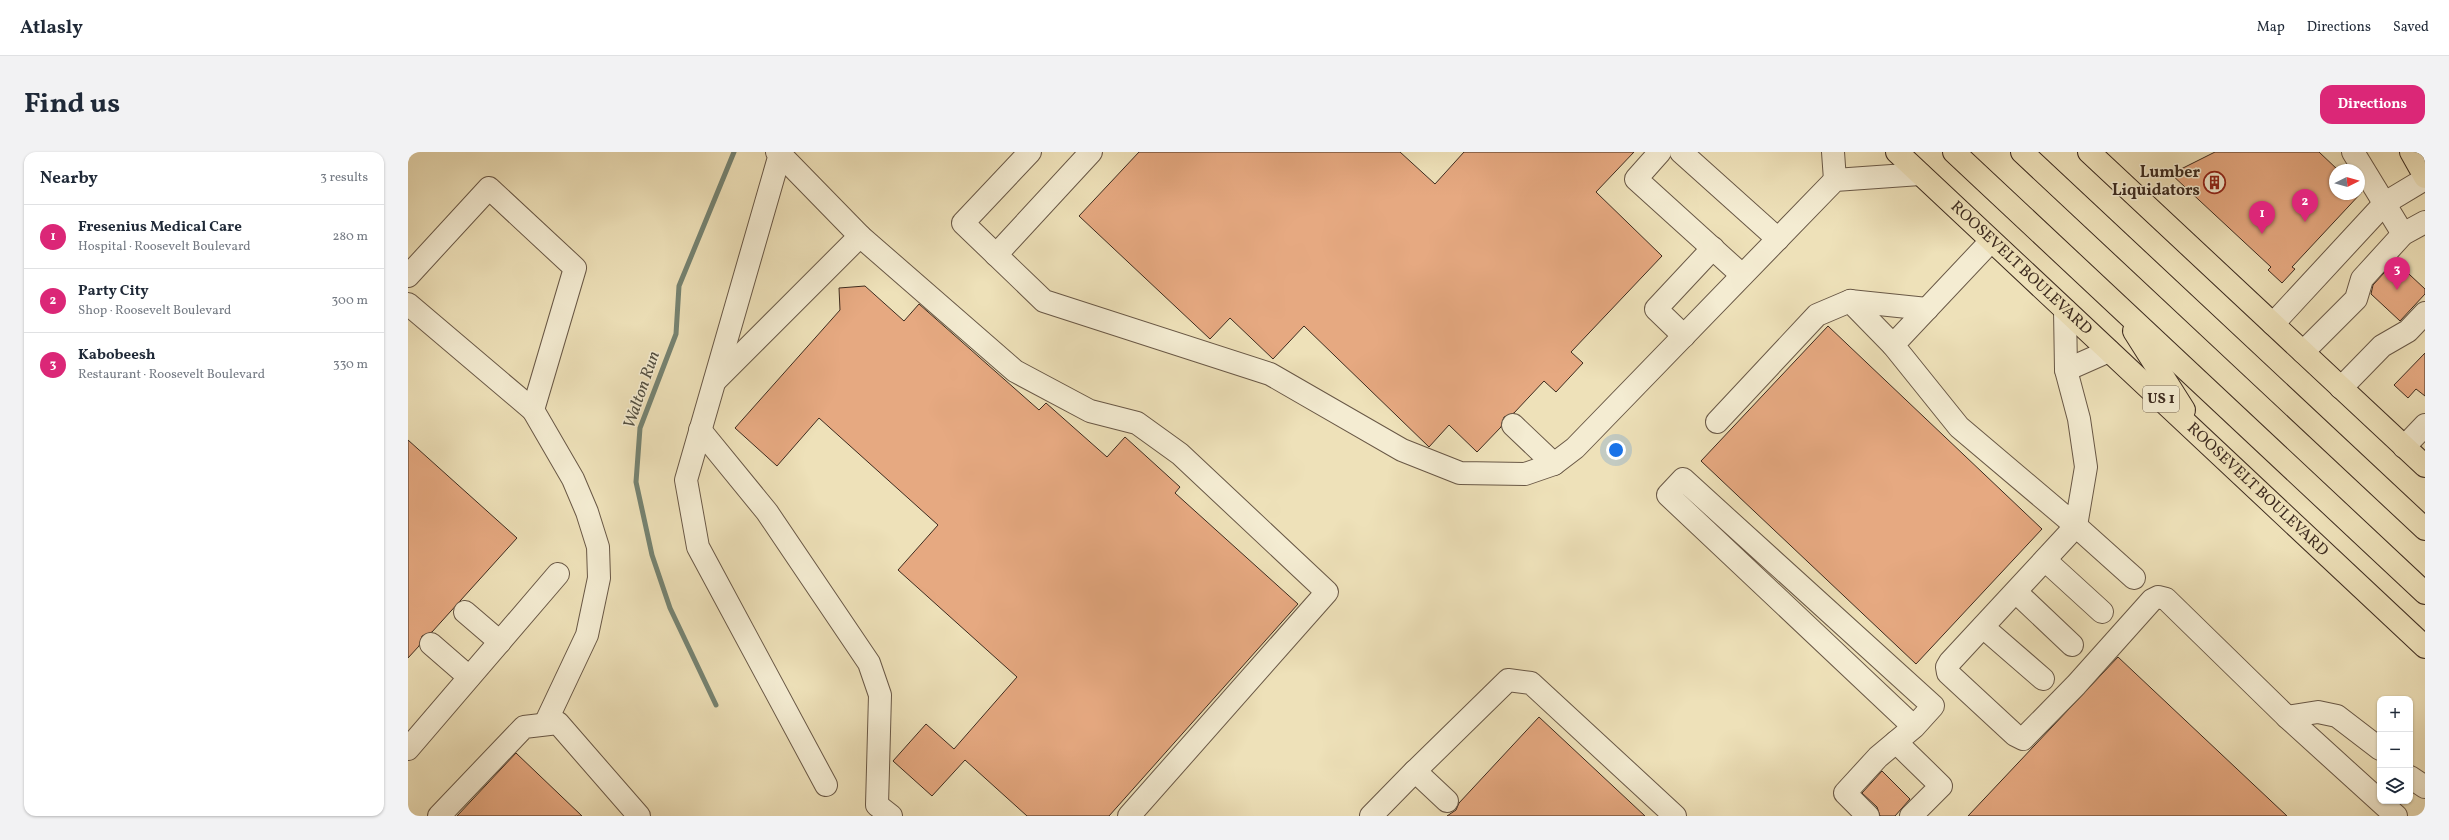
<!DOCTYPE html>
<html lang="en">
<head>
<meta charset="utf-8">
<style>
	:root { --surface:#fff; --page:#f2f2f3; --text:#1f2937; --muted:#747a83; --line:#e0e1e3; --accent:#db2777 }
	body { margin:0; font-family:Vollkorn,serif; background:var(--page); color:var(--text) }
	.controls { position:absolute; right:12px; bottom:12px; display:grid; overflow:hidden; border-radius:8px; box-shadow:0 1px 3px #0004 }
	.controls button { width:36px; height:36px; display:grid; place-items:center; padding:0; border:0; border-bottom:1px solid var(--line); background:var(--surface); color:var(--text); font:20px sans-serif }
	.compass { position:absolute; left:1921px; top:12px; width:36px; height:36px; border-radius:50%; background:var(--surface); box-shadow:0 1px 3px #0004; rotate:85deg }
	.you { position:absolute; left:1208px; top:298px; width:14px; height:14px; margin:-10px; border:3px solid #fff; border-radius:50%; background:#1a73e8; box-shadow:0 0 0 6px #1a73e833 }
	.badge { display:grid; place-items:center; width:26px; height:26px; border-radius:50%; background:var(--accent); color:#fff; font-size:13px; font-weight:700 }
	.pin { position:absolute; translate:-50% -33px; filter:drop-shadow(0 1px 2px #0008) }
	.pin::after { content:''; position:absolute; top:21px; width:14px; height:12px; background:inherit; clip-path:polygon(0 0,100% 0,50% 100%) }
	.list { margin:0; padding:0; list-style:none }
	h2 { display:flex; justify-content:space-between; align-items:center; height:52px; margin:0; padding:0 16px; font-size:17px }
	h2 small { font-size:13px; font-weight:400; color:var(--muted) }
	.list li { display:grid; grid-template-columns:26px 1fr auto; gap:12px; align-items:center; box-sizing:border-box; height:64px; padding:0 16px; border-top:1px solid var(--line) }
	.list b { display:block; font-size:15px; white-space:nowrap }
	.list p { margin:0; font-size:13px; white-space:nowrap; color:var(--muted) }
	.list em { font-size:13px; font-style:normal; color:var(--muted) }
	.icon { flex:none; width:22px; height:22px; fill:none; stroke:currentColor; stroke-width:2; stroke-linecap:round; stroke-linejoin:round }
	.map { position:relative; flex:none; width:2017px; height:664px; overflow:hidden; border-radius:12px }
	header { display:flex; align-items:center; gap:24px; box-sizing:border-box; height:56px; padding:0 20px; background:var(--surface); border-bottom:1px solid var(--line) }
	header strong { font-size:19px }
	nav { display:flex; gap:22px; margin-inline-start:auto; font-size:14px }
	.intro { display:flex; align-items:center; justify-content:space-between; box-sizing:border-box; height:96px; padding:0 24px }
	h1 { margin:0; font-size:28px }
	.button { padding:10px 18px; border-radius:12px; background:var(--accent); color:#fff; font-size:14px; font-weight:700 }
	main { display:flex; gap:24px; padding:0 24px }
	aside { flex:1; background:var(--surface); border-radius:12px; box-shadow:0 1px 3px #0004 }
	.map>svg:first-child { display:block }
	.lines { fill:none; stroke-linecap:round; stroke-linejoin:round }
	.stream { stroke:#758372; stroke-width:5 }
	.building { fill:#e6a981; stroke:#3d2b1f }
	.minor-casing { stroke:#695846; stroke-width:24 }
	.major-casing { stroke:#3d2b1f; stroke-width:24 }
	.highway-casing { stroke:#3d2b1f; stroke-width:24 }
	.minor { stroke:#f4ecd2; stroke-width:22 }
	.major { stroke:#eee1b9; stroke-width:22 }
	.highway { stroke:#eee1b9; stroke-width:22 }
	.labels { text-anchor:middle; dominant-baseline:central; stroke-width:3; stroke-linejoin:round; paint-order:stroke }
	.shield { fill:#f4ecd2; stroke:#746555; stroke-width:1 }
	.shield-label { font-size:15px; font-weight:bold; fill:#3d2b1f }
	.poi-label { font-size:16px; font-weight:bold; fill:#3d2b1f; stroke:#f4ecd2; text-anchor:end }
	.street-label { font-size:16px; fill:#3d2b1f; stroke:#f4ecd2 }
	.water-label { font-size:17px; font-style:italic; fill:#545042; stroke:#f4ecd2 }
</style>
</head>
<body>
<header>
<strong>Atlasly</strong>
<nav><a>Map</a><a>Directions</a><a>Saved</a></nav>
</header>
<div class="intro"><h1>Find us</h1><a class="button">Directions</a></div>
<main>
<aside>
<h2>Nearby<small>3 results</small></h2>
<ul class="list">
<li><span class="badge">1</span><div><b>Fresenius Medical Care</b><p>Hospital · Roosevelt Boulevard</p></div><em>280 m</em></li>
<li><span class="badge">2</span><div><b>Party City</b><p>Shop · Roosevelt Boulevard</p></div><em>300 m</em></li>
<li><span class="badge">3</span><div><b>Kabobeesh</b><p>Restaurant · Roosevelt Boulevard</p></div><em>330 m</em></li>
</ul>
</aside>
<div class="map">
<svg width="2017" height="664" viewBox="0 0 2017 664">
	<rect width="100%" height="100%" fill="#eee1b9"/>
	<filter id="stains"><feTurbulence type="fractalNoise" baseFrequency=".005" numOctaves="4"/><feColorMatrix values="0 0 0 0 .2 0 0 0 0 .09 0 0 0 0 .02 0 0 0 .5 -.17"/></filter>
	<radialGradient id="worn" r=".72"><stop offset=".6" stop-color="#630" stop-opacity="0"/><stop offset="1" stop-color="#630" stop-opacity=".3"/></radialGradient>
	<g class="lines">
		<path class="stream" d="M308,553L262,456L244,403L228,330L232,276L268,182L271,134L326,0"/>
	</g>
	<g class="building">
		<path d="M731,0H992L1027,32L1056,0H1226L1188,40L1254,104L1163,200L1175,211L1148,240L1136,229L1106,261L1096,265L1093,275L1069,300L1041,273L1021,295L896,174L865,207L822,166L802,187L671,64Z"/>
		<path d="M1807,0H1911L1930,18H1927V42H1951V38L1954,40L1884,115L1887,117L1874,131L1860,118L1863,115L1763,22Z"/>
		<path d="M1987,109L2017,137V142L1992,169L1963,142L1965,133Z"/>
		<path d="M457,134L496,169L511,152L631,258L638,251L699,305L717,285L772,335L767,341L890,452L701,664H619L557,608L524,644L485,609L518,572L546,597L609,525L490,418L530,373L411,266L369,314L327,276L432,158L431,136Z"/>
		<path d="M1420,174L1634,377L1508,512L1293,309Z"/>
		<path d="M2017,201V244L2008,237L2000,246L1986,233Z"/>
		<path d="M0,288L109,386L24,480L14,484L11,494L0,506Z"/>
		<path d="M1710,505L1879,664H1560Z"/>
		<path d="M1131,565L1237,664H1039L1048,658L1051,651Z"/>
		<path d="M108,601L174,664H49Z"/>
		<path d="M1474,619L1502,647L1487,664H1472L1469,655L1454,641Z"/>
	</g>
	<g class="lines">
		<defs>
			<g id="minor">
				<path d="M369,0L372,2L278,328L290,395L418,633"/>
				<path d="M622,0L555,71L636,149L862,222L994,298L1052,321L1117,322L1146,312L1167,296L1427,28L1512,22"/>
				<path d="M1252,0L1228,27L1334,123"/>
				<path d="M1273,0L1370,87"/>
				<path d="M1425,0L1427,28"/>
				<path d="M1945,0L1995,82"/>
				<path d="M452,84L607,219L682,259L729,271L772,302L919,440L721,664"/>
				<path d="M1583,89L1485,193L1551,275L1668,374L1678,315L1671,267L1658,218L1657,158"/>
				<path d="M588,103L683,0"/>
				<path d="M0,124L81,36L167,116L125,258L0,152"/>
				<path d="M1442,149L1519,157"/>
				<path d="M1865,172L1977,51L2017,27"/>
				<path d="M1276,184L1248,157L1305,96"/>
				<path d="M1895,200L1948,147L1954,127L1995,82L2017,70"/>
				<path d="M1658,218L1701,199"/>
				<path d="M307,229L452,84L372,2"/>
				<path d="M1933,236L1974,194L2000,179L2017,161"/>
				<path d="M125,258L165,327L179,360L190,395L191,426L179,483L137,572"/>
				<path d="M1309,270L1409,163L1442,149L1485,193"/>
				<path d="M1105,273L1146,312"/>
				<path d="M292,278L359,360L461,511L472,543L469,653L483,664"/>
				<path d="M1996,295L2017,273"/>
				<path d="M1637,408L1694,460"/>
				<path d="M1726,426L1668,374L1542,510L1539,515L1540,521L1607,583L1615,587L1668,533L1744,448L1750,445L1758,447L1879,565L1988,664"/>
				<path d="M1608,440L1664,493"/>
				<path d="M57,460L92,490"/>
				<path d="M1575,475L1635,527"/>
				<path d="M23,492L61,525"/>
				<path d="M1879,565L1910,560L1929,564L1972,597"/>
				<path d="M1488,590L1533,634L1503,664"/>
				<path d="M0,597L150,422"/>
				<path d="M1007,619L1100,528L1123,531L1267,664"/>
				<path d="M2002,625L2017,635"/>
				<path d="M31,664L116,575L150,571L231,664"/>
				<path d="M963,664L1007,619L1039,649"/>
				<path d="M1460,664L1437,641L1470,605L1506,575L1525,554L1275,327L1260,343L1506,575"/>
			</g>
			<path id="major" d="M2003,0L2017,25"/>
			<g id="highway">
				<path id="s1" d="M1489,0L2017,495"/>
				<path d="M1546,0L2017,441"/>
				<path d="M1614,0L2017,377"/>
				<path d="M1681,0L2017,314"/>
				<path d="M1726,179L1776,258"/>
			</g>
		</defs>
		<use href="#minor" class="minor-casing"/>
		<use href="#major" class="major-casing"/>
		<use href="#highway" class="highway-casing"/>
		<use href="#minor" class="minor"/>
		<use href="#major" class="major"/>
		<use href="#highway" class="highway"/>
	</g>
	<defs>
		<symbol id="building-ring" viewBox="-11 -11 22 22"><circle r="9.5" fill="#f4ecd2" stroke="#8f2418" stroke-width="1.5"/><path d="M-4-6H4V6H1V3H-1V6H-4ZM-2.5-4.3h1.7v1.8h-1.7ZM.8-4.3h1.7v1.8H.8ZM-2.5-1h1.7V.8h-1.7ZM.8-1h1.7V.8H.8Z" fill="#8f2418"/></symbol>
	</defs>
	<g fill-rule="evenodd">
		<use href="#building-ring" x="1794" y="18" width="25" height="25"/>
	</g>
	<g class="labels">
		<rect class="shield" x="1735" y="234" width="36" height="26" rx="3"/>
		<g class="shield-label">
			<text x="1753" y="247">US 1</text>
		</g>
		<g class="poi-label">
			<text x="1792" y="21">Lumber<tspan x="1792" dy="18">Liquidators</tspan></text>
		</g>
		<g class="street-label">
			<text stroke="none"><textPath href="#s1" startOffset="170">ROOSEVELT BOULEVARD</textPath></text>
			<text stroke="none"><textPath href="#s1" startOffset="494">ROOSEVELT BOULEVARD</textPath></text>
		</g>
		<g class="water-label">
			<text transform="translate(234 238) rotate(-71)">Walton Run</text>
		</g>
	</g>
	<rect width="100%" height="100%" filter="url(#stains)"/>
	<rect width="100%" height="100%" fill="url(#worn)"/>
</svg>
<div class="controls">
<button>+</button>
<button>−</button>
<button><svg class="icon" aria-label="layers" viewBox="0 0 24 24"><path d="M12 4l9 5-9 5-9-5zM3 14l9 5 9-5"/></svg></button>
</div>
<svg class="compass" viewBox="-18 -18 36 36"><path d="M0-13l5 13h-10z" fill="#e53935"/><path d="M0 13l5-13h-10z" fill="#747a83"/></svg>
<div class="you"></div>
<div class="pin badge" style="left:1854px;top:82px">1</div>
<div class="pin badge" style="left:1897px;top:70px">2</div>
<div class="pin badge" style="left:1989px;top:138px">3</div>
</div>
</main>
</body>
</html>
